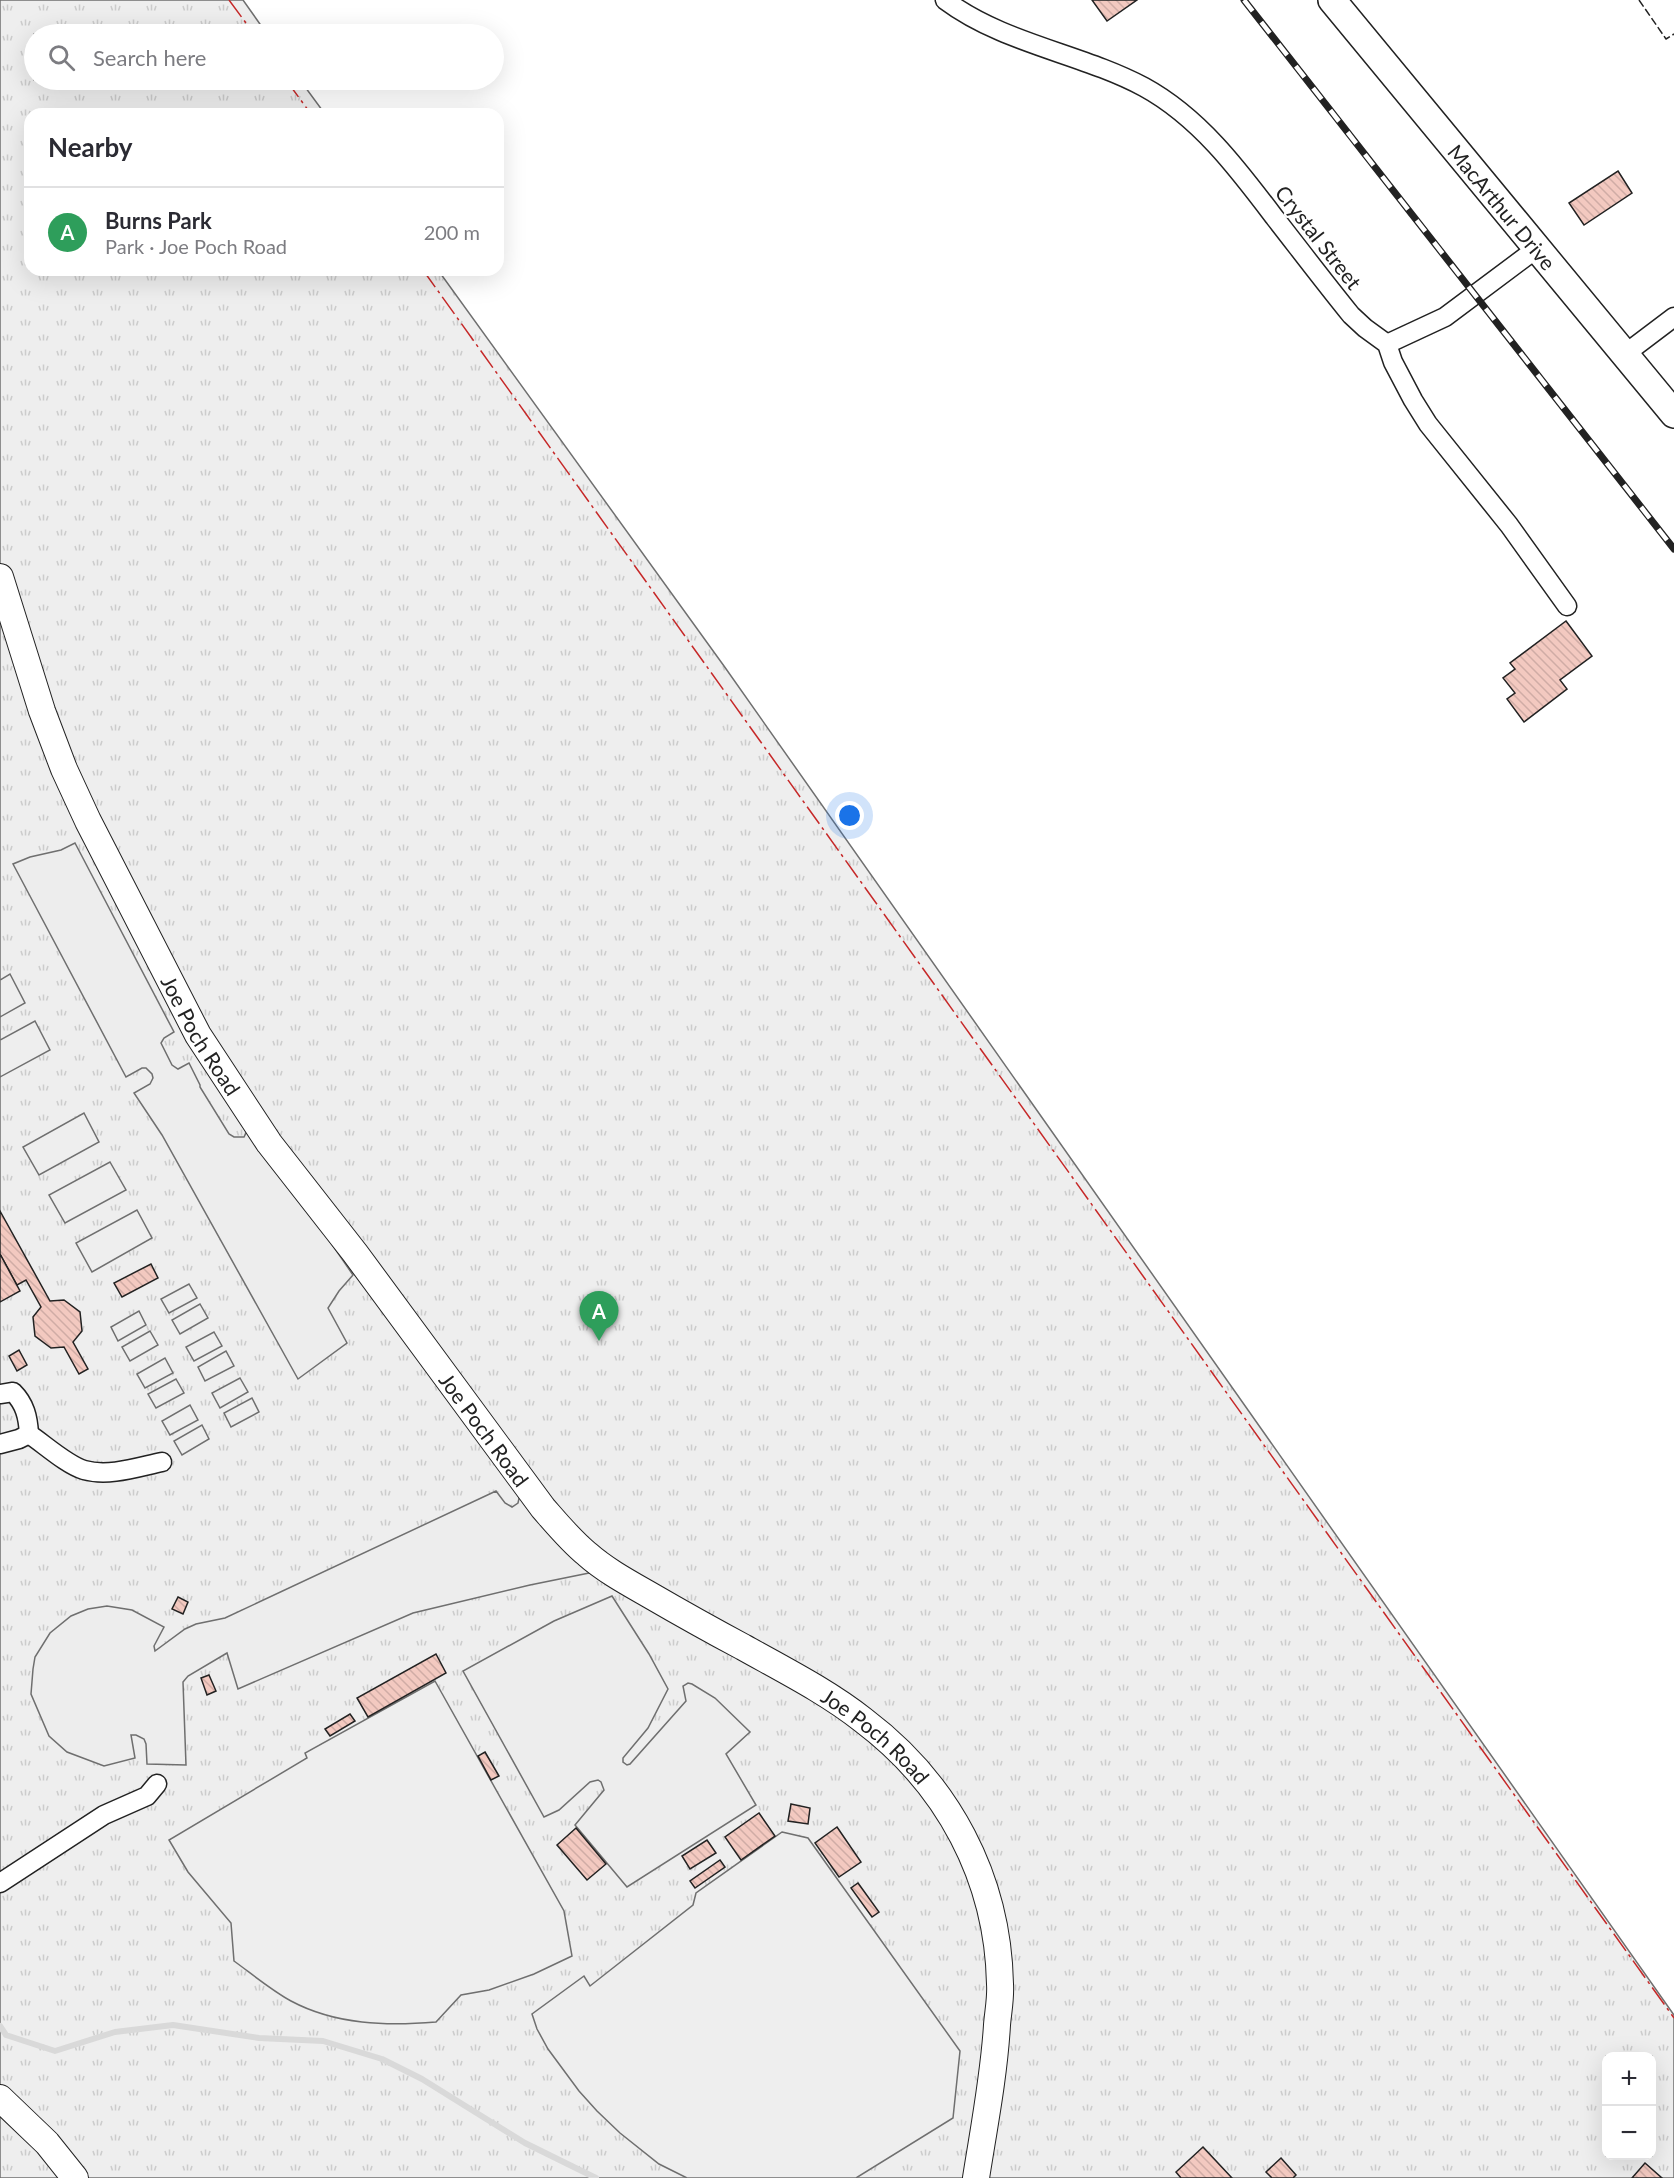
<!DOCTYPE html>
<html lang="en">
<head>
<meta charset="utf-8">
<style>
	:root { --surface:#fff; --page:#f7f7f7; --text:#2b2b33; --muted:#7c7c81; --line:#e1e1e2; --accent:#7c3aed }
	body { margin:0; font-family:Lato,sans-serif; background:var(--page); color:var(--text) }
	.controls { position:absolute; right:18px; bottom:18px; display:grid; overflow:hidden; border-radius:12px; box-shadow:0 6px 24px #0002 }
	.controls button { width:54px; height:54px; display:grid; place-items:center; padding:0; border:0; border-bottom:2px solid var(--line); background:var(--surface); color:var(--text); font:30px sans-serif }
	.you { position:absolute; left:850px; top:816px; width:21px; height:21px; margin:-15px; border:4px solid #fff; border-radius:50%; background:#1a73e8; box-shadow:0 0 0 9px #1a73e833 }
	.badge { display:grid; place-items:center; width:39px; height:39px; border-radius:50%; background:var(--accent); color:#fff; font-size:20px; font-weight:700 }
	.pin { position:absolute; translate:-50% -50px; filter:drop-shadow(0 2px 3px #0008) }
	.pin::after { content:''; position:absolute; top:32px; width:21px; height:18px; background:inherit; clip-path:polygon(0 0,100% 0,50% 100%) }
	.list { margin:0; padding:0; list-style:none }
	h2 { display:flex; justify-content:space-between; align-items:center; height:78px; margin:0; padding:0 24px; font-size:26px }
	h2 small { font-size:20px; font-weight:400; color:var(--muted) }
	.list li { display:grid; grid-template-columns:39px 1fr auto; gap:18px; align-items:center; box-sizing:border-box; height:90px; padding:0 24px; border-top:2px solid var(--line) }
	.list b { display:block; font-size:22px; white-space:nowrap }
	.list p { margin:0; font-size:20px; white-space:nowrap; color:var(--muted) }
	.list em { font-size:20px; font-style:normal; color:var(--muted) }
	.icon { flex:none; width:33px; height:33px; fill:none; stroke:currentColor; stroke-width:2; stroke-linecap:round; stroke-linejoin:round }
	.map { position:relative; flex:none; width:1674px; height:2178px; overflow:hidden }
	.search { position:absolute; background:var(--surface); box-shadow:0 6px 24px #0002; left:24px; top:24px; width:480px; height:66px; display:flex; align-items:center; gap:15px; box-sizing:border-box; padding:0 21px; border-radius:33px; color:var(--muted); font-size:22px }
	.panel { position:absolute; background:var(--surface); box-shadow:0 6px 24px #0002; left:24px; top:108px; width:480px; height:168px; border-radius:18px }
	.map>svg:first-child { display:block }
	.park { fill:url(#park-tufts); stroke:#6f6f6f; stroke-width:1.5; fill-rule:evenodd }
	.garden { fill:#eee; stroke:#6f6f6f; stroke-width:1.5 }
	.parking { fill:#ededed; stroke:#6f6f6f; stroke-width:1.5 }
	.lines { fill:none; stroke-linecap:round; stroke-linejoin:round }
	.stream { stroke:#d9d9d9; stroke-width:6 }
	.building { fill:url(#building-back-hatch); stroke:#222; stroke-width:1.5 }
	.street-casing { stroke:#222; stroke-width:21 }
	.secondary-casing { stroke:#222; stroke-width:28 }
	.primary-casing { stroke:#222; stroke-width:30 }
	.street { stroke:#fff; stroke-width:18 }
	.secondary { stroke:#fff; stroke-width:26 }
	.primary { stroke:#fff; stroke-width:27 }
	.rail-casing { stroke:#222; stroke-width:7 }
	.rail { stroke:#fff; stroke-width:4.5; stroke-dasharray:14; stroke-linecap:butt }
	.fence { stroke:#222; stroke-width:1.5; stroke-dasharray:8 3; stroke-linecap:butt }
	.power { stroke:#c62828; stroke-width:1.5; stroke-dasharray:21 4.5 3 4.5; stroke-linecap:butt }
	.labels { text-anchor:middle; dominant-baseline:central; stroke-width:4.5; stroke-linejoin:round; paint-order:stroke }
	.street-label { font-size:21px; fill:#222; stroke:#fff }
</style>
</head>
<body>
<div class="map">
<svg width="1674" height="2178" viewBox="0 0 1674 2178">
	<defs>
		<pattern id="park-tufts" width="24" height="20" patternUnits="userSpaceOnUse" patternTransform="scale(1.5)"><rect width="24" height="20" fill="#eee"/><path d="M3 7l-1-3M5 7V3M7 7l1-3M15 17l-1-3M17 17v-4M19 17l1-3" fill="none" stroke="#ccc"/></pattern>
		<pattern id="building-back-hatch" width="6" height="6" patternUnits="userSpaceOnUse" patternTransform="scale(1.5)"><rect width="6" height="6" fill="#f3c9c0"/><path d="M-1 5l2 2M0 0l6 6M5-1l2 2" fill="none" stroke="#d0aca5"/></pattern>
	</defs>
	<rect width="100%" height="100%" fill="#fff"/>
	<path class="park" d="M0,0H243L267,34H34V80H300L325,114H30V270H438L724,666L1674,2015V2178H0ZM1606,2056H1652V2156H1606Z"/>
	<g class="garden">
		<path d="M10,974L25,1003L0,1017V980Z"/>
		<path d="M35,1021L50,1050L0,1077V1040Z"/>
		<path d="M84,1113L99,1142L39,1175L23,1147Z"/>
		<path d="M110,1162L126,1190L65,1223L49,1195Z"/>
		<path d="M137,1210L152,1238L92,1272L76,1243Z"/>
		<path d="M189,1284L197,1298L169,1313L161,1299Z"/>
		<path d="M200,1304L208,1318L180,1334L172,1320Z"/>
		<path d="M139,1311L146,1325L118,1341L111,1327Z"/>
		<path d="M150,1331L158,1345L130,1361L122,1347Z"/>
		<path d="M214,1332L222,1346L194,1361L186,1347Z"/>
		<path d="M226,1351L234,1366L205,1381L198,1367Z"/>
		<path d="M165,1358L173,1373L145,1388L137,1374Z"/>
		<path d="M240,1378L248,1392L220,1408L212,1393Z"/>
		<path d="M176,1379L184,1393L156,1408L148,1394Z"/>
		<path d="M252,1398L259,1412L231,1427L224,1413Z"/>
		<path d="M190,1405L198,1420L170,1435L162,1421Z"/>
		<path d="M202,1425L209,1439L182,1455L174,1441Z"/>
		<path d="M435,1681L564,1911L572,1956L534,1974L489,1990L461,1995L436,2022C387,2026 336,2025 291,2001C271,1990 252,1974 234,1961L231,1923L188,1872L169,1840L307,1758L305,1753Z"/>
		<path d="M782,1832L808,1838L960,2051L953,2118L856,2178H687L659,2164L620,2133L597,2111L579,2091L548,2049L537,2029L532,2014L584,1976L590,1986L693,1905L696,1893Z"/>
	</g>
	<g class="parking">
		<path d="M75,843L174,1032L164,1038L161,1043L172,1065L178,1069L189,1063L200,1085V1087L229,1134L234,1137H244L250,1125L353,1275L339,1291L328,1308L347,1343L298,1379L162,1135L134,1093L150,1084L153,1078L152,1074L146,1068H142L126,1077L13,864L30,857L61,850Z"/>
		<path d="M496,1491L505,1503L512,1507L518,1503L520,1494L594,1572L530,1585L413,1613L238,1689L227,1653L188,1676L183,1682L186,1765L147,1764L146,1744L144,1739L136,1735H131L135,1758L104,1766L67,1752L49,1736L31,1694L33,1669L35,1657L50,1633L71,1616L88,1609L107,1606L132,1610L164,1627L154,1646L155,1651L185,1629L196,1624L225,1618Z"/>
		<path d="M612,1596L649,1654L668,1689L648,1728L623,1758V1762L627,1765L630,1764L686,1701L683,1686L688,1683L692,1684L715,1698L750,1732L726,1754L756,1805L627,1887L575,1825L604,1790L601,1782L598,1780L590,1782L559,1810L544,1817L463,1671L554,1621Z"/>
	</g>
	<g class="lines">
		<path class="stream" d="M0,2026L6,2035L55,2051L115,2032L173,2025L259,2038L323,2041L382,2059L422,2079L525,2143L596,2178"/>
	</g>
	<g class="building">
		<path d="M1092,0H1137L1107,21Z"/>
		<path d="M1618,171L1632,193L1584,225L1569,203Z"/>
		<path d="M1566,621L1592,656L1560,680L1567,689L1524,722L1507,699L1515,693L1503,678L1515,669L1510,663Z"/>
		<path d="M0,1211L50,1301L64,1300L80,1312L82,1331L73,1342L88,1369L79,1374L64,1347L51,1348L35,1336L33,1317L41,1307L26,1280L17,1285L0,1254Z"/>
		<path d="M0,1254L20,1291L0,1302Z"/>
		<path d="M151,1264L158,1278L122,1297L114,1283Z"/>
		<path d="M19,1350L27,1365L17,1371L9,1356Z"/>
		<path d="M178,1597L188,1602L183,1614L172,1609Z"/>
		<path d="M436,1654L446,1673L368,1717L357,1698Z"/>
		<path d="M209,1675L216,1691L207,1695L201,1678Z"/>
		<path d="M350,1714L355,1721L330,1736L325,1729Z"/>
		<path d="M485,1752L499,1776L491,1780L478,1756Z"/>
		<path d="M791,1804L810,1808L808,1824L788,1821Z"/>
		<path d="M759,1813L775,1836L741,1860L725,1837Z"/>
		<path d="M837,1827L861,1862L839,1877L815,1843Z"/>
		<path d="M576,1828L606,1864L587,1880L557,1845Z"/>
		<path d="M707,1840L716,1853L690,1869L682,1856Z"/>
		<path d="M720,1860L725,1867L695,1888L690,1881Z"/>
		<path d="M858,1883L879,1912L872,1917L851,1888Z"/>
		<path d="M1203,2147L1232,2178H1181L1176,2172Z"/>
		<path d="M1281,2158L1296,2175L1293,2178H1272L1266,2172Z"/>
		<path d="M1645,2163L1662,2178H1632Z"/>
	</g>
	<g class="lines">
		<defs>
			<g id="street">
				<path d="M945,0C1004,44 1080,53 1144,87C1199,117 1238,169 1275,218C1300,250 1325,283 1351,315L1365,328L1387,344L1393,362L1413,400L1428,424L1509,525L1567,606"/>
				<path d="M1387,344L1445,317L1536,249"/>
				<path d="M1625,354L1674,317"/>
				<path d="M0,1394L13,1392C25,1404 28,1417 29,1434"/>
				<path d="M29,1434C44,1444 67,1465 84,1470C109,1477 138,1467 162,1462"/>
				<path d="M0,1444L19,1439L29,1434"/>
				<path d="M0,1883L104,1815L147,1796L157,1784"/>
			</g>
			<g id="secondary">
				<path id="s1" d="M0,577L42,711L64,769L88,821L198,1035L269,1143L355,1253L543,1508C557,1524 571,1541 587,1554C605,1570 627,1582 648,1594C679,1612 711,1630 743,1647C784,1670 826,1691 863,1720C948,1784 998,1878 1000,1984C1001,1998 998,2012 997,2025C994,2076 984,2127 976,2178"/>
				<path d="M0,2098L47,2143L75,2178"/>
			</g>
			<g id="primary">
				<path id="s2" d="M1332,0L1674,414"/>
			</g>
		</defs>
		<use href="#street" class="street-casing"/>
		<use href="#secondary" class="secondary-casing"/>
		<use href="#primary" class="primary-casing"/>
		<use href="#street" class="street"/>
		<use href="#secondary" class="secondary"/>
		<use href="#primary" class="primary"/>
		<defs>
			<path id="rail" d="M1244,0L1674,549"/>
		</defs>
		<use href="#rail" class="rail-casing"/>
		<use href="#rail" class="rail"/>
		<path class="fence" d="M1639,0L1666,39L1674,34"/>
		<g class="power">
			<path d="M229,0L254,34"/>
			<path d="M286,80L311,114"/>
			<path d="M423,270L1674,2018"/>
		</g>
	</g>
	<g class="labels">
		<g class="street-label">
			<text stroke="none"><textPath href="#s2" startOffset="268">MacArthur Drive</textPath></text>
			<text transform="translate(1319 237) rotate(52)">Crystal Street</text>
			<text stroke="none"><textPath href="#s1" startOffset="502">Joe Poch Road</textPath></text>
			<text stroke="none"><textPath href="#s1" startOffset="988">Joe Poch Road</textPath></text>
			<text stroke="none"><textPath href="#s1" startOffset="1492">Joe Poch Road</textPath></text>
		</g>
	</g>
</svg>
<div class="controls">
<button>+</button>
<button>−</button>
</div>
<div class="you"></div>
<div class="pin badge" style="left:599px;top:1341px;background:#2e9e5b">A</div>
<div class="search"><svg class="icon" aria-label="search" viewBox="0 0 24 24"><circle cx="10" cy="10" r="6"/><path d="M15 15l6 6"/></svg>Search here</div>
<section class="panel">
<h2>Nearby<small></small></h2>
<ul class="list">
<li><span class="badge" style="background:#2e9e5b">A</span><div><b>Burns Park</b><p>Park · Joe Poch Road</p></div><em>200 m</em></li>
</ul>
</section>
</div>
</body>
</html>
